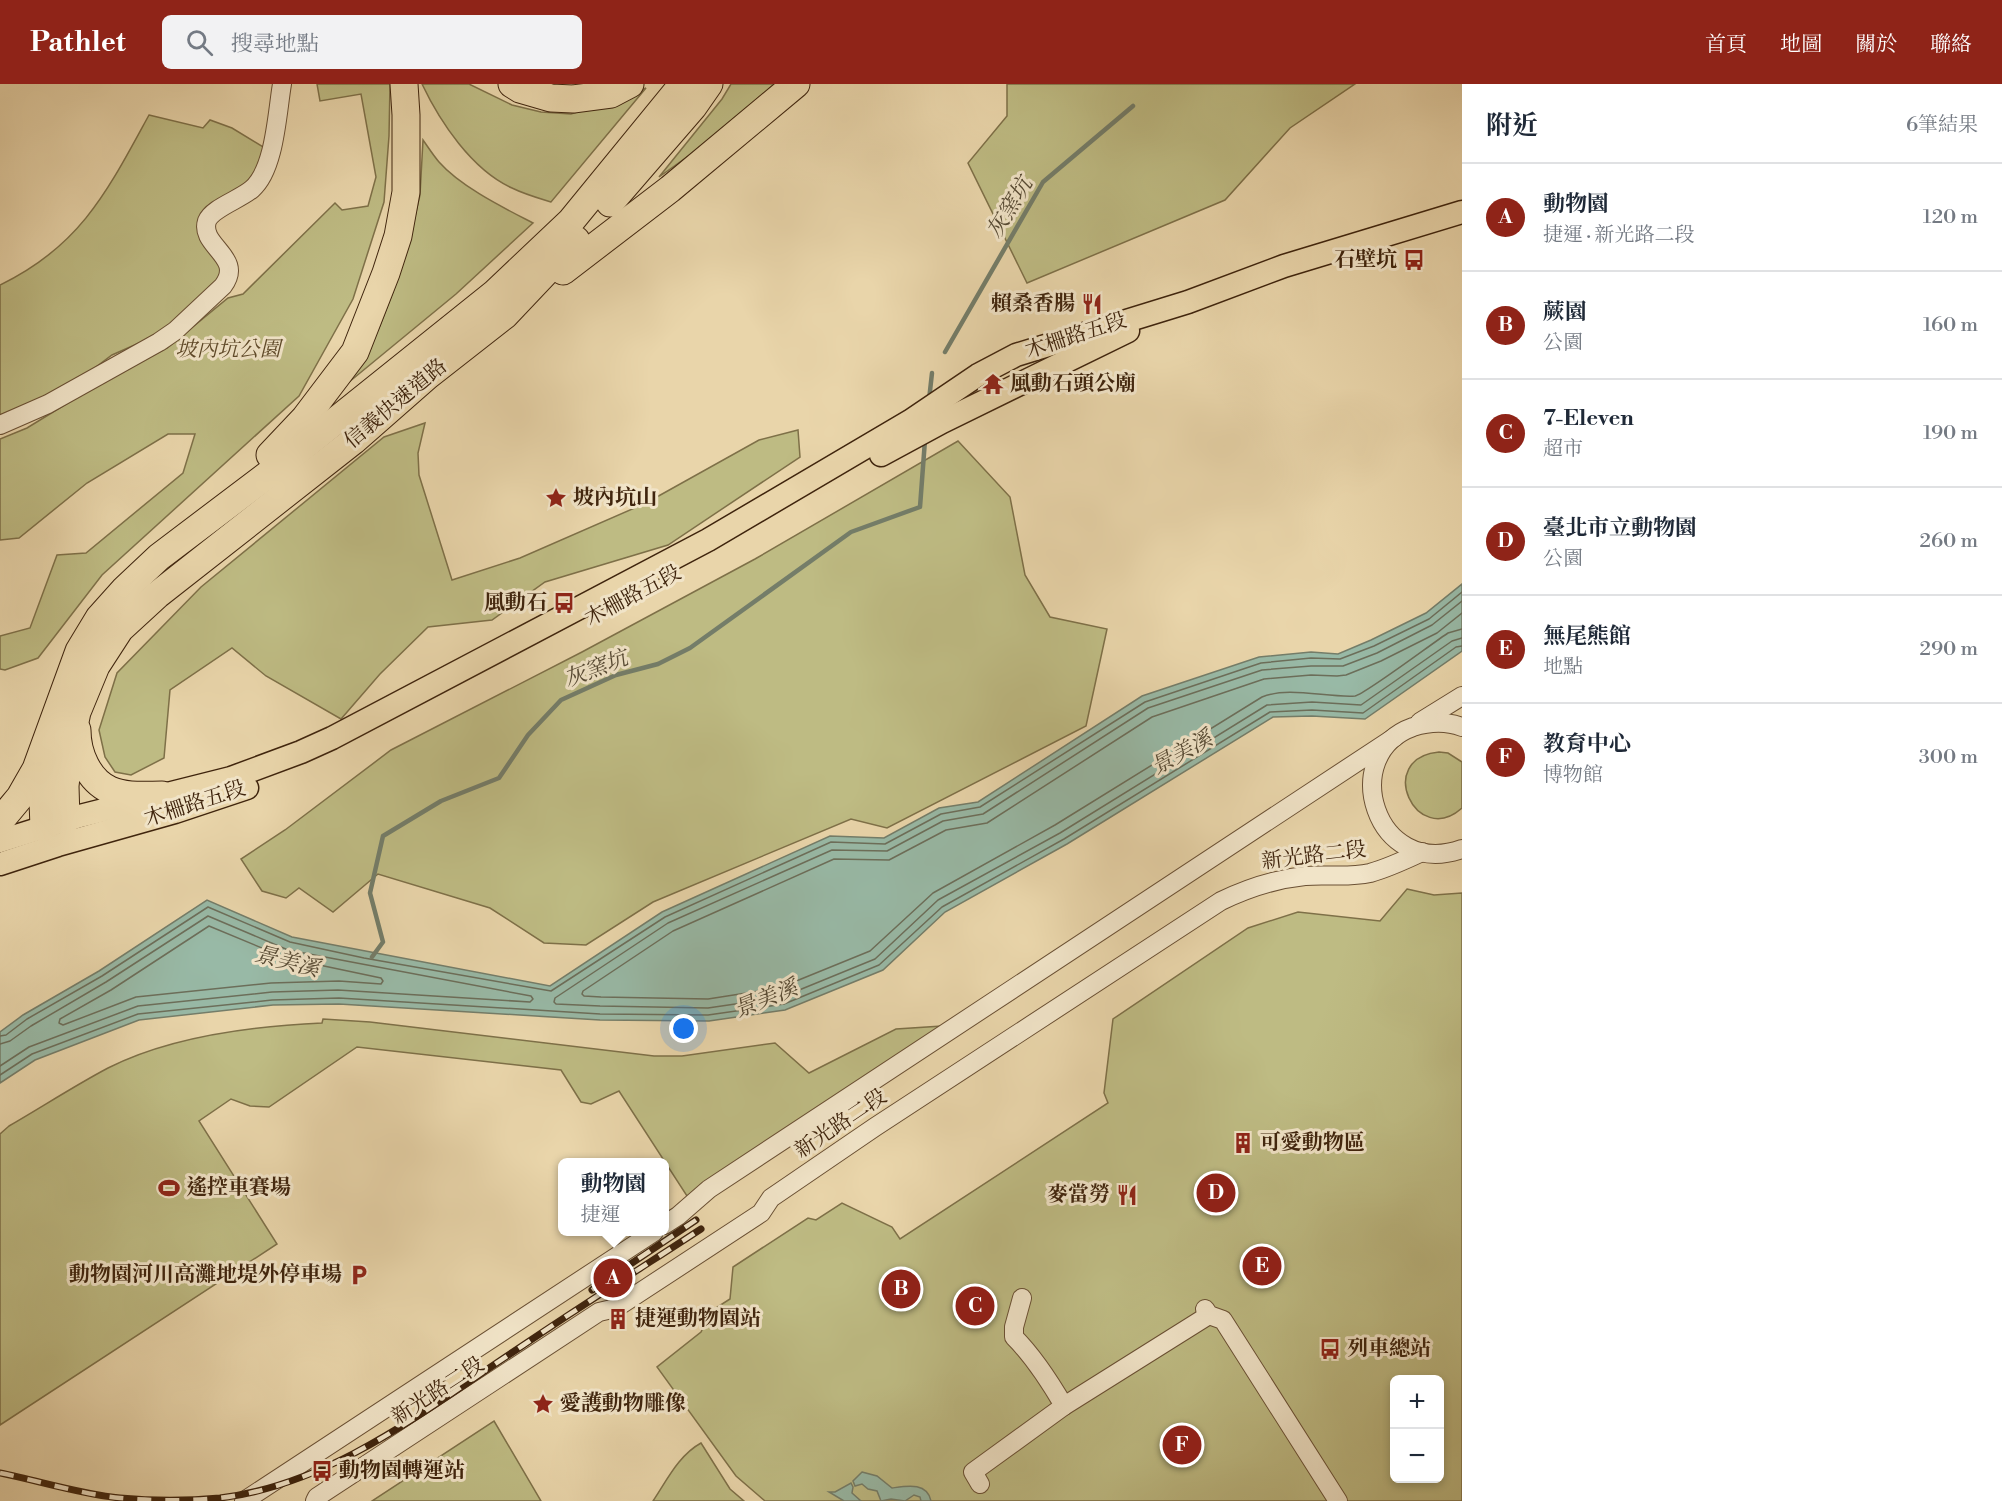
<!DOCTYPE html>
<html lang="zh-TW">
<head>
<meta charset="utf-8">
<style>
	:root { --surface:#fff; --page:#f2f2f3; --text:#1f2937; --muted:#747a83; --line:#e0e1e3; --accent:#8f2418 }
	body { margin:0; font-family:"Libre Bodoni","Noto Serif TC",serif; background:var(--page); color:var(--text) }
	.controls { position:absolute; right:18px; bottom:18px; display:grid; overflow:hidden; border-radius:9px; box-shadow:0 3px 9px #0003 }
	.controls button { width:54px; height:54px; display:grid; place-items:center; padding:0; border:0; border-bottom:2px solid var(--line); background:var(--surface); color:var(--text); font:30px sans-serif }
	.you { position:absolute; left:684px; top:945px; width:21px; height:21px; margin:-15px; border:4px solid #fff; border-radius:50%; background:#1a73e8; box-shadow:0 0 0 9px #1a73e833 }
	.badge { display:grid; place-items:center; width:39px; height:39px; border-radius:50%; background:var(--accent); color:#fff; font-size:20px; font-weight:700 }
	.pin { position:absolute; translate:-50% -50%; border:3px solid #fff; box-shadow:0 2px 6px #0006 }
	.popup { position:absolute; left:558px; top:1074px; width:111px; height:78px; box-sizing:border-box; display:grid; place-content:center; border-radius:9px; background:var(--surface); filter:drop-shadow(0 2px 4px #0005); font-size:20px; white-space:nowrap; color:var(--muted) }
	.popup b { font-size:22px; color:var(--text) }
	.popup::after { content:''; position:absolute; left:50%; top:100%; margin-left:-12px; border:12px solid transparent; border-top-color:var(--surface) }
	.list { margin:0; padding:0; list-style:none }
	h2 { display:flex; justify-content:space-between; align-items:center; height:78px; margin:0; padding:0 24px; font-size:26px }
	h2 small { font-size:20px; font-weight:400; color:var(--muted) }
	.list li { display:grid; grid-template-columns:39px 1fr auto; gap:18px; align-items:center; box-sizing:border-box; height:108px; padding:0 24px; border-top:2px solid var(--line) }
	.list b { display:block; font-size:22px; white-space:nowrap }
	.list p { margin:0; font-size:20px; white-space:nowrap; color:var(--muted) }
	.list em { font-size:20px; font-style:normal; color:var(--muted) }
	.icon { flex:none; width:33px; height:33px; fill:none; stroke:currentColor; stroke-width:2; stroke-linecap:round; stroke-linejoin:round }
	.map { position:relative; flex:none; width:1462px; height:1417px; overflow:hidden }
	header { display:flex; align-items:center; gap:36px; box-sizing:border-box; height:84px; padding:0 30px; background:var(--accent); color:#fff }
	header strong { font-size:28px }
	nav { display:flex; gap:33px; margin-inline-start:auto; font-size:21px }
	.search { width:420px; height:54px; background:var(--page); display:flex; align-items:center; gap:15px; box-sizing:border-box; padding:0 21px; border-radius:9px; color:var(--muted); font-size:22px }
	main { display:flex }
	aside { flex:1; background:var(--surface) }
	.map>svg:first-child { display:block }
	.green { fill:#bebb83; stroke:#7e7048; stroke-width:1.5; fill-rule:evenodd }
	.water { fill:#98b9a6; stroke:#747d69; stroke-width:1.5 }
	.lines { fill:none; stroke-linecap:round; stroke-linejoin:round }
	.shore { stroke:#6c6e5a; stroke-width:1.5 }
	.stream { stroke:#747d69; stroke-width:4.5 }
	.minor-casing { stroke:#6a5034; stroke-width:20 }
	.major-casing { stroke:#3f240d; stroke-width:25 }
	.highway-casing { stroke:#3f240d; stroke-width:29 }
	.minor { stroke:#f1e4c8; stroke-width:18 }
	.major { stroke:#e9d5aa; stroke-width:22 }
	.highway { stroke:#e9d5aa; stroke-width:27 }
	.rail-casing { stroke:#3f240d; stroke-width:7 }
	.rail { stroke:#f1e4c8; stroke-width:4.5; stroke-dasharray:14; stroke-linecap:butt }
	.labels { text-anchor:middle; dominant-baseline:central; stroke-width:6; stroke-linejoin:round; paint-order:stroke }
	.poi-label { font-size:21px; font-weight:bold; fill:#3f240d; stroke:#f1e4c8; text-anchor:start }
	.street-label { font-size:21px; fill:#3f240d; stroke:#f1e4c8 }
	.park-label { font-size:21px; font-style:italic; fill:#5f4a2a; stroke:#f1e4c8 }
	.water-label { font-size:22px; font-style:italic; fill:#554933; stroke:#f1e4c8 }
</style>
</head>
<body>
<header>
<strong>Pathlet</strong>
<div class="search"><svg class="icon" aria-label="search" viewBox="0 0 24 24"><circle cx="10" cy="10" r="6"/><path d="M15 15l6 6"/></svg>搜尋地點</div>
<nav><a>首頁</a><a>地圖</a><a>關於</a><a>聯絡</a></nav>
</header>
<main>
<div class="map">
<svg width="1462" height="1417" viewBox="0 0 1462 1417">
	<rect width="100%" height="100%" fill="#e9d5aa"/>
	<filter id="stains"><feTurbulence type="fractalNoise" baseFrequency=".00333" numOctaves="4"/><feColorMatrix values="0 0 0 0 .2 0 0 0 0 .09 0 0 0 0 .02 0 0 0 .5 -.17"/></filter>
	<radialGradient id="worn" r=".72"><stop offset=".6" stop-color="#630" stop-opacity="0"/><stop offset="1" stop-color="#630" stop-opacity=".3"/></radialGradient>
	<g class="green">
		<path d="M317,0H390L389,52L384,118L353,215L299,312L102,491L38,574L5,586L0,585V552L30,544L57,471L86,469L183,389L195,350H168L87,399L19,454L0,456V355L27,344L115,290L167,264L228,214L243,210L335,119L342,126L368,122L376,93L361,10L320,17Z"/>
		<path d="M422,0H469L512,21L541,28L571,30L610,18L646,4L551,118C538,114 524,110 512,104C472,86 440,38 422,0Z"/>
		<path d="M731,0H774L712,55L659,93L722,15Z"/>
		<path d="M1007,0H1355L1290,44L1225,116L1027,199L968,79L1007,32Z"/>
		<path d="M149,31L203,44L210,36L232,44L265,64L255,87L243,104L207,126L223,183L221,192L162,249L112,271L84,292L43,314L0,331V201C81,162 108,106 149,31Z"/>
		<path d="M423,56C428,63 433,71 439,78C461,103 504,124 533,139L456,210L343,303L379,244L394,205L410,154L420,111Z"/>
		<path d="M425,339L418,369L419,391L452,496L520,474L646,419L759,356L798,346L800,373L668,461L545,498L492,536L428,543L380,590L341,635L266,592L232,564L170,606L164,674L131,691L115,688L105,673L99,646L117,589L201,503L384,353Z"/>
		<path d="M958,357L1010,413L1025,491L1050,533L1107,545L1086,642L887,744L851,735L653,818L586,861L544,859L490,824L378,790L333,828L299,804L286,814L262,807L241,775L285,746L391,666L582,568L755,475Z"/>
		<path d="M1439,668L1448,669L1462,678V724C1416,765 1374,674 1439,668Z"/>
		<path d="M1407,805L1434,811L1462,809V1417H765L736,1392L657,1283L701,1248L711,1227L730,1215L733,1183L808,1134L816,1136L842,1119L892,1143L900,1155L1108,1019L1104,1009L1113,935L1248,844L1298,828L1380,837ZM1394,1296H1440V1394H1394Z"/>
		<path d="M323,935L370,938L654,972H682L775,959L809,989L896,945L943,942L687,1112L619,1007L591,1020L581,1018L561,986L357,963L269,1023L250,1022L231,1015L199,1037L277,1160L0,1341V1050L9,1042C42,1023 74,1002 108,984C169,953 254,942 322,939Z"/>
		<path d="M494,1337L541,1417H372Z"/>
		<path d="M701,1359L730,1405L744,1417H653C667,1396 679,1371 701,1359Z"/>
	</g>
	<g class="water">
		<path d="M1462,500V567L1365,635L1312,632L1273,633L1067,760L945,828L883,886L785,926L709,937L600,936L339,920L273,921L139,936L35,976L0,999V948L23,931L99,887L207,816L292,853L550,902L662,828L830,752L884,754L939,724L978,718L1142,612L1259,573L1311,568L1338,570L1371,556L1426,529Z"/>
		<path d="M862,1388L877,1392L892,1404C907,1402 927,1398 931,1417H921L920,1413L914,1411L905,1417L891,1415L881,1417L877,1407L868,1405L862,1400L855,1402L853,1397Z"/>
		<path d="M851,1399L853,1403L852,1409L861,1417H844L829,1408H835Z"/>
	</g>
	<g class="lines">
		<g class="shore">
			<path d="M1462,517L1432,541L1377,569L1343,582H1311L1262,586L1148,624L983,730L943,737L887,767L832,766L668,839L555,914L554,918L556,920L600,922L708,924L782,913L875,875L938,816L1060,749L1267,621L1312,618L1361,621L1452,557L1462,554"/>
			<path d="M1462,529L1437,549L1381,577L1346,591L1337,592L1311,591L1264,595L1152,633L987,739L946,746L889,776L834,775L673,847L583,907L582,910L584,912L601,913L708,915L779,904L870,867L933,809L1055,741L1262,613C1288,602 1328,614 1355,612C1364,611 1434,558 1448,549L1462,545"/>
			<path d="M209,842L286,874L381,894L383,897L381,900L339,897L271,899L136,913L63,941L59,939L60,935L111,906Z"/>
			<path d="M0,952L6,951L27,935L102,892L208,823L290,858L364,874L551,907L665,833L831,758L885,760L941,730L980,723L1145,618L1261,579L1311,574L1340,575L1374,562L1429,535L1462,508"/>
			<path d="M0,960L10,957L31,942L106,898L208,832L288,866L531,912L533,915L530,918L338,906L272,908L138,922L29,963L0,982"/>
			<path d="M0,991L32,970L138,930L272,916L339,914L600,930L708,931L784,920L879,881L942,823L1064,755L1270,628L1312,626L1363,629L1456,563L1462,562"/>
		</g>
		<g class="stream">
			<path d="M945,268L1043,98L1133,22"/>
			<path d="M929,316L932,289"/>
			<path d="M372,873L383,858L370,809L383,752L441,717L499,694L528,651L561,616L616,591L658,580L690,564L851,448L920,423L925,356"/>
		</g>
		<defs>
			<g id="minor">
				<path d="M0,341L48,320L159,258L175,247L223,202C245,173 199,162 207,137C212,124 241,115 252,105C275,85 277,29 282,0"/>
				<path d="M1420,638L1462,612"/>
				<path d="M1462,643C1446,637 1429,638 1413,643C1337,670 1375,796 1462,765"/>
				<path d="M664,1141L678,1132L709,1105L1395,653"/>
				<path d="M1022,1214L1014,1243V1253C1034,1273 1050,1298 1064,1322"/>
				<path d="M1205,1225L1209,1231L1223,1236L1338,1417"/>
				<path d="M980,1400L973,1388L1064,1322L1209,1231"/>
				<path d="M244,1417L654,1148"/>
				<path d="M315,1417L317,1413L599,1228L616,1224L761,1129L771,1114L875,1043L1221,817C1248,804 1275,795 1305,792C1327,790 1348,794 1370,789C1388,784 1405,776 1422,768"/>
			</g>
			<g id="major">
				<path d="M881,371L942,338L1128,247"/>
				<path d="M0,757L80,732L231,694L301,668L332,654L708,456L910,337L978,291L1016,271L1188,218L1284,182L1462,128"/>
				<path d="M0,780L58,761L175,728L247,704"/>
			</g>
			<g id="highway">
				<path d="M512,0L520,5L551,14L573,15L611,10L630,0"/>
				<path d="M610,119L693,23L709,0"/>
				<path d="M563,187L670,105L796,0"/>
				<path d="M270,371L305,334L355,268L386,189L398,152L406,108V31L404,0"/>
				<path d="M77,646C77,669 88,696 110,706C126,713 145,711 162,711"/>
				<path d="M66,736L65,702L69,666L77,628L96,582L120,545L157,511L353,357L427,292L505,231L576,156"/>
				<path d="M0,737L20,713L36,685L79,567L99,534L125,505L159,473L278,383L495,209L571,137L683,0"/>
				<path d="M44,743L43,718L48,672"/>
			</g>
		</defs>
		<use href="#minor" class="minor-casing"/>
		<use href="#major" class="major-casing"/>
		<use href="#highway" class="highway-casing"/>
		<use href="#minor" class="minor"/>
		<use href="#major" class="major"/>
		<use href="#highway" class="highway"/>
		<defs>
			<g id="rail">
				<path d="M592,1206L696,1136"/>
				<path d="M0,1389C40,1397 80,1410 120,1414C153,1417 187,1417 220,1414C334,1400 429,1323 522,1262C581,1222 641,1184 701,1145"/>
			</g>
		</defs>
		<use href="#rail" class="rail-casing"/>
		<use href="#rail" class="rail"/>
	</g>
	<defs>
		<symbol id="bus-bare" viewBox="-9 -9 18 18"><path d="M-5-6H5V4H4V6H2V4H-2V6H-4V4H-5ZM-3.5-4V0h7V-4ZM-3.5 1.2v1.5H-2V1.2ZM2 1.2v1.5H3.5V1.2Z" fill="#8f2418" stroke="#f1e4c8" stroke-width="2.5" paint-order="stroke"/></symbol>
		<symbol id="restaurant-bare" viewBox="-9 -9 18 18"><path d="M-5-6h1v4h1v-4h1v4h1v-4h1v5L-1.5 .5V6h-2V.5L-5-1ZM5-6V6H3V1.5H1.5Q1.5-4 5-6Z" fill="#8f2418" stroke="#f1e4c8" stroke-width="2.5" paint-order="stroke"/></symbol>
		<symbol id="temple-bare" viewBox="-9 -9 18 18"><path d="M0-6L5-2H3V0L6.5 2.5H4V6H1.5V3h-3V6H-4V2.5H-6.5L-3 0V-2H-5Z" fill="#8f2418" stroke="#f1e4c8" stroke-width="2.5" paint-order="stroke"/></symbol>
		<symbol id="sight-bare" viewBox="-9 -9 18 18"><path d="M0-6L1.8-2.2L6-1.7L2.9 1.2L3.7 5.4L0 3.3L-3.7 5.4L-2.9 1.2L-6-1.7L-1.8-2.2Z" fill="#8f2418" stroke="#f1e4c8" stroke-width="2.5" paint-order="stroke"/></symbol>
		<symbol id="building-bare" viewBox="-9 -9 18 18"><path d="M-4-6H4V6H1V3H-1V6H-4ZM-2.5-4.3h1.7v1.8h-1.7ZM.8-4.3h1.7v1.8H.8ZM-2.5-1h1.7V.8h-1.7ZM.8-1h1.7V.8H.8Z" fill="#8f2418" stroke="#f1e4c8" stroke-width="2.5" paint-order="stroke"/></symbol>
		<symbol id="stadium-bare" viewBox="-9 -9 18 18"><path d="M0-5a6.5 5 0 1 0 0 10a6.5 5 0 1 0 0-10ZM-3.5-1.8h7v3.6h-7Z" fill="#8f2418" stroke="#f1e4c8" stroke-width="2.5" paint-order="stroke"/></symbol>
		<symbol id="parking-bare" viewBox="-9 -9 18 18"><path d="M-3.5-5.5H1a3.5 3.5 0 0 1 0 7H-1V5.5H-3.5ZM-1-3.4V-.6H.8a1.4 1.4 0 0 0 0-2.8Z" fill="#8f2418" stroke="#f1e4c8" stroke-width="2.5" paint-order="stroke"/></symbol>
	</defs>
	<g fill-rule="evenodd">
		<use href="#bus-bare" x="1399" y="161" width="30" height="30"/>
		<use href="#restaurant-bare" x="1077" y="205" width="30" height="30"/>
		<use href="#temple-bare" x="978" y="285" width="30" height="30"/>
		<use href="#sight-bare" x="541" y="399" width="30" height="30"/>
		<use href="#bus-bare" x="549" y="504" width="30" height="30"/>
		<use href="#building-bare" x="1228" y="1044" width="30" height="30"/>
		<use href="#stadium-bare" x="154" y="1089" width="30" height="30"/>
		<use href="#restaurant-bare" x="1112" y="1096" width="30" height="30"/>
		<use href="#parking-bare" x="344" y="1176" width="30" height="30"/>
		<use href="#building-bare" x="603" y="1220" width="30" height="30"/>
		<use href="#bus-bare" x="1315" y="1250" width="30" height="30"/>
		<use href="#sight-bare" x="528" y="1305" width="30" height="30"/>
		<use href="#bus-bare" x="307" y="1372" width="30" height="30"/>
	</g>
	<g class="labels">
		<g class="poi-label">
			<text x="1397" y="176" text-anchor="end">石壁坑</text>
			<text x="1075" y="220" text-anchor="end">賴桑香腸</text>
			<text x="1010" y="300">風動石頭公廟</text>
			<text x="573" y="414">坡內坑山</text>
			<text x="547" y="519" text-anchor="end">風動石</text>
			<text x="1260" y="1059">可愛動物區</text>
			<text x="186" y="1104">遙控車賽場</text>
			<text x="1110" y="1111" text-anchor="end">麥當勞</text>
			<text x="342" y="1191" text-anchor="end">動物園河川高灘地堤外停車場</text>
			<text x="635" y="1235">捷運動物園站</text>
			<text x="1347" y="1265">列車總站</text>
			<text x="560" y="1320">愛護動物雕像</text>
			<text x="339" y="1387">動物園轉運站</text>
		</g>
		<g class="street-label">
			<text transform="translate(1076 252) rotate(-18)">木柵路五段</text>
			<text transform="translate(396 320) rotate(-40)">信義快速道路</text>
			<text transform="translate(633 512) rotate(-28)">木柵路五段</text>
			<text transform="translate(195 720) rotate(-18)">木柵路五段</text>
			<text transform="translate(1314 772) rotate(-7)">新光路二段</text>
			<text transform="translate(841 1040) rotate(-34)">新光路二段</text>
			<text transform="translate(438 1307) rotate(-33)">新光路二段</text>
		</g>
		<g class="park-label">
			<text x="228" y="266">坡內坑公園</text>
		</g>
		<g class="water-label">
			<text transform="translate(1010 124) rotate(-59)">灰窯坑</text>
			<text transform="translate(596 585) rotate(-21)">灰窯坑</text>
			<text transform="translate(1182 669) rotate(-29)">景美溪</text>
			<text transform="translate(287 878) rotate(14)">景美溪</text>
			<text transform="translate(766 915) rotate(-22)">景美溪</text>
		</g>
	</g>
	<rect width="100%" height="100%" filter="url(#stains)"/>
	<rect width="100%" height="100%" fill="url(#worn)"/>
</svg>
<div class="controls">
<button>+</button>
<button>−</button>
</div>
<div class="you"></div>
<div class="pin badge" style="left:613px;top:1194px">A</div>
<div class="popup"><b>動物園</b>捷運</div>
<div class="pin badge" style="left:901px;top:1205px">B</div>
<div class="pin badge" style="left:975px;top:1222px">C</div>
<div class="pin badge" style="left:1216px;top:1109px">D</div>
<div class="pin badge" style="left:1262px;top:1182px">E</div>
<div class="pin badge" style="left:1182px;top:1361px">F</div>
</div>
<aside>
<h2>附近<small>6筆結果</small></h2>
<ul class="list">
<li><span class="badge">A</span><div><b>動物園</b><p>捷運 · 新光路二段</p></div><em>120 m</em></li>
<li><span class="badge">B</span><div><b>蕨園</b><p>公園</p></div><em>160 m</em></li>
<li><span class="badge">C</span><div><b>7-Eleven</b><p>超市</p></div><em>190 m</em></li>
<li><span class="badge">D</span><div><b>臺北市立動物園</b><p>公園</p></div><em>260 m</em></li>
<li><span class="badge">E</span><div><b>無尾熊館</b><p>地點</p></div><em>290 m</em></li>
<li><span class="badge">F</span><div><b>教育中心</b><p>博物館</p></div><em>300 m</em></li>
</ul>
</aside>
</main>
</body>
</html>
